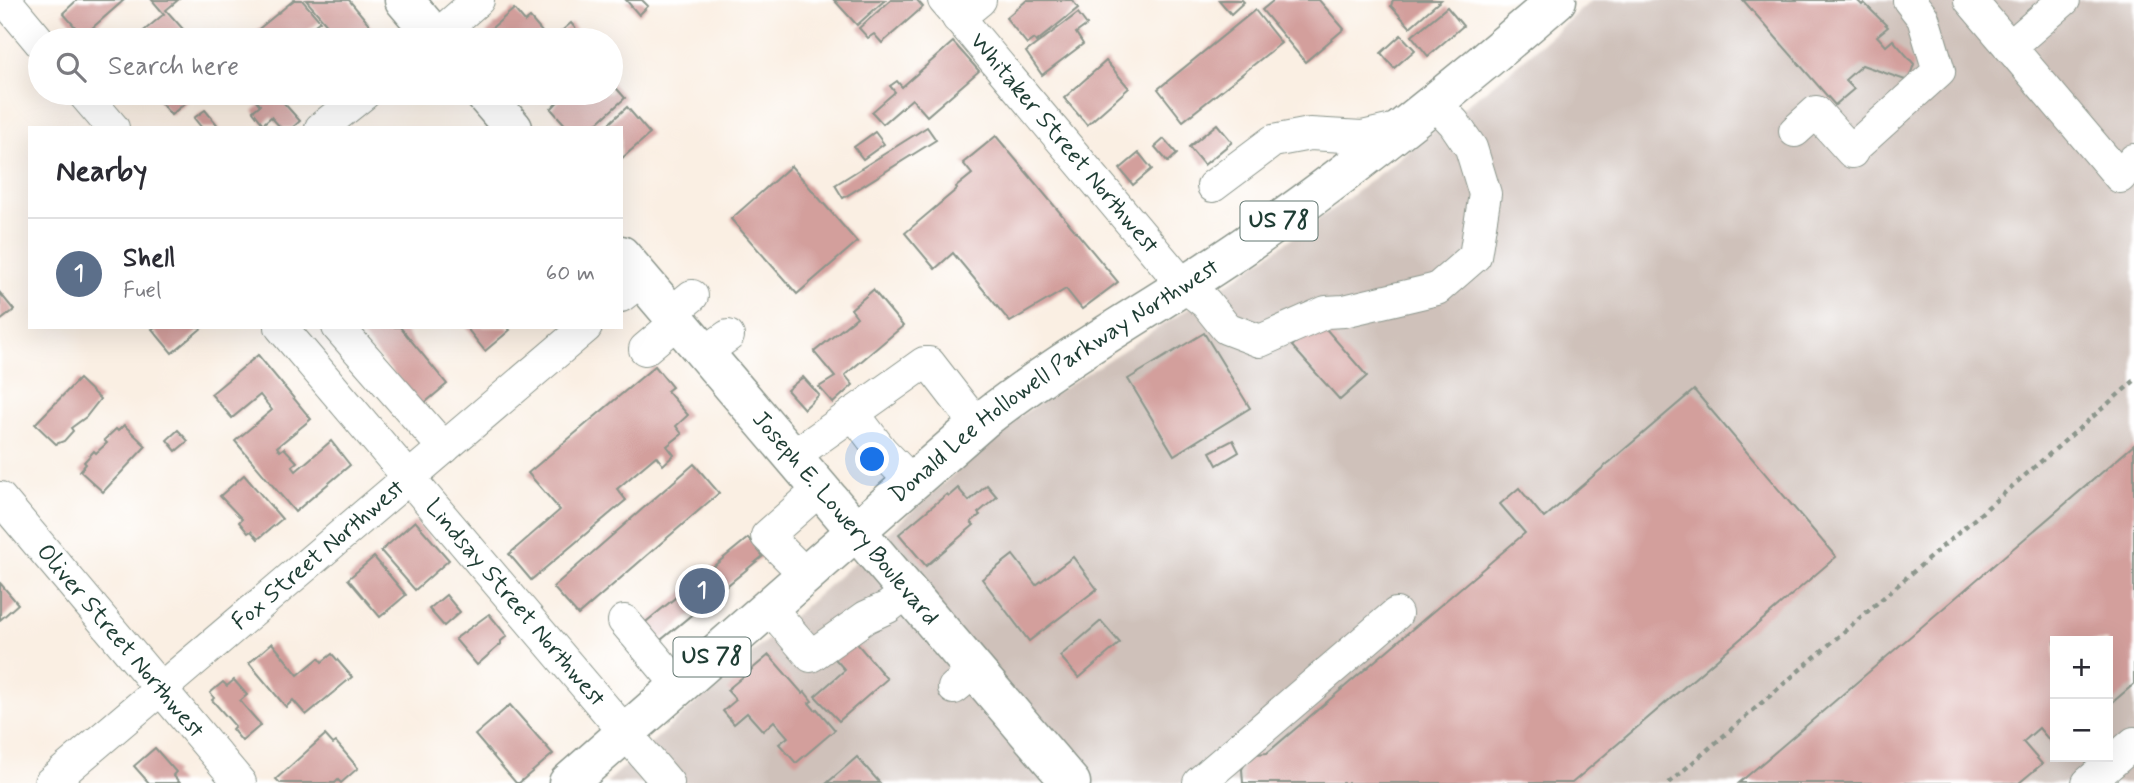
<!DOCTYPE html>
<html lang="en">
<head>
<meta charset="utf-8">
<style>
	:root { --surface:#fff; --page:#f7f7f7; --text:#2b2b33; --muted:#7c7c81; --line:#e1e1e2; --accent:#c8321e }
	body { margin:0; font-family:Mynerve,sans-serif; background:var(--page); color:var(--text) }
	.controls { position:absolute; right:21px; bottom:21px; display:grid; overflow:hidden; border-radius:0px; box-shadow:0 7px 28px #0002 }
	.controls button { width:63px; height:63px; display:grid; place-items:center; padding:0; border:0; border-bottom:2px solid var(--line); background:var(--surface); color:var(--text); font:35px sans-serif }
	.you { position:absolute; left:873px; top:460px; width:24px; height:24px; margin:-18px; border:5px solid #fff; border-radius:50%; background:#1a73e8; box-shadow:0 0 0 10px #1a73e833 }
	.badge { display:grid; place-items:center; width:46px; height:46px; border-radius:50%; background:var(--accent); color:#fff; font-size:23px; font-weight:700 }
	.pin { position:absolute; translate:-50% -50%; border:4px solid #fff; box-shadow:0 2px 7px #0006 }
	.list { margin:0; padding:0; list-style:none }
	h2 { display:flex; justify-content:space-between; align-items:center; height:91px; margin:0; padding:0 28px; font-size:30px }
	h2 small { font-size:23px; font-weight:400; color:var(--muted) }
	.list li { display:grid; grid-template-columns:46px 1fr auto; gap:21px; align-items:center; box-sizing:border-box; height:112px; padding:0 28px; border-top:2px solid var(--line) }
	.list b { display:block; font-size:26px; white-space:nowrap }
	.list p { margin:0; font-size:23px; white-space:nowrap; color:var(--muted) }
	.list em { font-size:23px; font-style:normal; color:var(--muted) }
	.icon { flex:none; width:38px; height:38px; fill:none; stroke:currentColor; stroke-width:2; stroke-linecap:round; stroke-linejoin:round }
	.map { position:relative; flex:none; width:2134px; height:783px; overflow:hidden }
	.search { position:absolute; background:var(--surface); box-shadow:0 7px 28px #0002; left:28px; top:28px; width:595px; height:77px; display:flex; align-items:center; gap:18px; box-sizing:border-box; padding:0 24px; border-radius:38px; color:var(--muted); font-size:26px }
	.panel { position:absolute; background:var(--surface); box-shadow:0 7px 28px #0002; left:28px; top:126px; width:595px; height:203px; border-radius:0px }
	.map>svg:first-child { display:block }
	.industrial { fill:#cfc1ba; fill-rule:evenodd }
	.building { fill:#d39f9c }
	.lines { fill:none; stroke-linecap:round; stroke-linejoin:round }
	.minor-casing { stroke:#8c968c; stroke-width:34 }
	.major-casing { stroke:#8c968c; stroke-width:41 }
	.path { stroke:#8c968c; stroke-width:4.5; stroke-dasharray:5 5; stroke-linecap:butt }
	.minor { stroke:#fff; stroke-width:32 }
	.major { stroke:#fff; stroke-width:38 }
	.labels { text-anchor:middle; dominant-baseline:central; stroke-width:5; stroke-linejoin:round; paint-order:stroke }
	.shield { fill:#fff; stroke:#627771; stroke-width:2 }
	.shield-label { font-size:23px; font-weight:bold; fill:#1f3d34 }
	.street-label { font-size:24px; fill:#1f3d34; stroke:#fff }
</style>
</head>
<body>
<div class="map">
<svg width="2134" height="783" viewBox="0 0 2134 783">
	<rect width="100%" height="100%" fill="#fff"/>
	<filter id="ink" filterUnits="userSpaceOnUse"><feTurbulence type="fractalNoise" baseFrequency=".0143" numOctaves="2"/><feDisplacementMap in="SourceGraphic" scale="14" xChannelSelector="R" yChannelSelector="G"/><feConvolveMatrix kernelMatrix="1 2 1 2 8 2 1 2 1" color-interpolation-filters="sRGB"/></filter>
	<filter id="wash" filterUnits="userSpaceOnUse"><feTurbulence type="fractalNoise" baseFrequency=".00686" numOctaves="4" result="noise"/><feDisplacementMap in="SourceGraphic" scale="28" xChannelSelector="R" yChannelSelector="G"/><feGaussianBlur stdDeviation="1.57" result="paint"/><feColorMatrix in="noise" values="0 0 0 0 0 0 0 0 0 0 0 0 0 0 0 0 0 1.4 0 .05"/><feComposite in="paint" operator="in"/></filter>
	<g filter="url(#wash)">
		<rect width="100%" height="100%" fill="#faefe3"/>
		<path class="industrial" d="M1592,0H2134V783H606L1018,417L1226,285L1347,199L1510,71ZM2055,641H2108V757H2055Z"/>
		<g id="blocks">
			<g class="building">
				<path d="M77,0H124L83,36L63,13Z"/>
				<path d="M152,0H178L166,10L191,38L188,40H133L164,14Z"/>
				<path d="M294,0H302L320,21L296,40H263L255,32Z"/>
				<path d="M306,0H349L379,36L375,40H340Z"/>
				<path d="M626,0H642L648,6L639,15Z"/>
				<path d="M834,0H885L857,25Z"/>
				<path d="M891,0H917L923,7L882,43L874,34L868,38L859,28Z"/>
				<path d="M1027,0H1072L1078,8L1036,42L1034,39L1027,44L1006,18Z"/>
				<path d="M1219,0H1242L1244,2L1231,14Z"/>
				<path d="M1274,0H1319L1344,29L1305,62L1262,10Z"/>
				<path d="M1393,0H1441L1410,27L1391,6Z"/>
				<path d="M1743,0H1857L1862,5L1864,3L1888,27L1877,36L1886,46L1893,40L1914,64L1908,81L1862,65L1845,80L1854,89L1835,105Z"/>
				<path d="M1447,7L1463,26L1428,56L1412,36Z"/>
				<path d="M514,9L525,22L530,18L542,32L533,40H493L486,33Z"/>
				<path d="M1255,10L1281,43L1183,121L1158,89Z"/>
				<path d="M1078,13L1087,25L1076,33L1083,44L1042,75L1026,52Z"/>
				<path d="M571,23L585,40H551Z"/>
				<path d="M1401,35L1415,50L1394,68L1381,53Z"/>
				<path d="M953,42L979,71L927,116L912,99L883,124L872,112L895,92L890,86L897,81L902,87Z"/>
				<path d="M1106,61L1129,88L1087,125L1064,98Z"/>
				<path d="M611,82L625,98L592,128H568L551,109L566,93H611Z"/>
				<path d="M157,93H197L171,115L154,95Z"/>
				<path d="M250,93H275L300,121L292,128H281L271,117L263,124L253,111L260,105Z"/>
				<path d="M627,107L650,134L621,159V128H604Z"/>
				<path d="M205,110L220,128H202L194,118Z"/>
				<path d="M1217,124L1232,142L1204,165L1189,147Z"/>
				<path d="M927,127L936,140L843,198L835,185Z"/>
				<path d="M875,132L884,144L863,159L854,147Z"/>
				<path d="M996,136L1118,282L1082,309L1066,289L1010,322L953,253L935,269L905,233L957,189L956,187L972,174L963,163Z"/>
				<path d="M1164,139L1177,154L1168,162L1155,147Z"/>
				<path d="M1139,153L1152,169L1133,185L1120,169Z"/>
				<path d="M791,166L857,242L797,294L731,219Z"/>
				<path d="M873,290L903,326L845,375L853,385L833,403L819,387L835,377L814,352L857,317L851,309Z"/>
				<path d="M0,293L14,310L0,321Z"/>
				<path d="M1320,322L1367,376L1340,400L1292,346Z"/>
				<path d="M155,327H203L172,353L152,329Z"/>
				<path d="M355,327H400L447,384L421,406Z"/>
				<path d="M466,327H507L510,330L485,351Z"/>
				<path d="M1204,333L1250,408L1174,455L1128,379Z"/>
				<path d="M258,355L311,419L277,447L280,451L284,448L297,462L292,466L296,471L331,441L350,465L295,512L235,441L272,410L260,395L232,418L211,394Z"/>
				<path d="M655,366L672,387L667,391L688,415L676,426L682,434L667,446L674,455L663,465L656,456L617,489L626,500L531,580L509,554L560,510L528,473Z"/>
				<path d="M803,377L819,395L804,409L787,390Z"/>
				<path d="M79,379L100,399L86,417L71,428L73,431L64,441L56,444L35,424Z"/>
				<path d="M1694,390L1836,557L1572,783H1243L1242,769L1247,760L1256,754L1267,753L1525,533L1500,504L1519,488L1544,518Z"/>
				<path d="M124,425L146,446L103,492L80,471L86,464L84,462L94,451L96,453L107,443L104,440L116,429L118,431Z"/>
				<path d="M178,430L188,441L176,451L167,440Z"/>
				<path d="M1233,440L1239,452L1217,465L1210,452Z"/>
				<path d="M2134,445V684L2108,706V641H2055V747L2039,728L2023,742L2042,764L2019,783H1739Z"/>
				<path d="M694,464L719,493L578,615L553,587Z"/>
				<path d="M244,475L282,519L258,539L251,531L248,533L239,522L242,519L220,496Z"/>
				<path d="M987,485L997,497L978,513L980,515L971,522L974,525L926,566L899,534L947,494L949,496L958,488L969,501Z"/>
				<path d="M415,521L449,560L415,590L381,551Z"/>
				<path d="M748,538L763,556L656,644L641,626Z"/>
				<path d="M1013,555L1036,585L1073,557L1097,589L1029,641L982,579Z"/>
				<path d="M374,557L406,595L380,617L348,579Z"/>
				<path d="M0,583L18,604L0,620Z"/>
				<path d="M446,595L460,612L444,626L429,609Z"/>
				<path d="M489,614L507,636L501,641V644L477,665L455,639Z"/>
				<path d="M1101,621L1120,643L1079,678L1060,656Z"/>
				<path d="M849,634L887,679L839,721L815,696L845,670L829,652Z"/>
				<path d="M272,643L298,675L319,658L322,662L332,654L352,677L306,715L293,700L286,707L249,663Z"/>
				<path d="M769,655L803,694L805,692L812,701L809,703L815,710L817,709L835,730L796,763L779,744L788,737L774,721L763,731L747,713L734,724L723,711L736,700L727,690Z"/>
				<path d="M234,680L247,695L240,701L261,725L242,741L232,729L235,726L212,700L214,698L210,693L223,682L227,686Z"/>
				<path d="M510,705L553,754L519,783H516L475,735Z"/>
				<path d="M325,735L333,744L336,742L358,768L341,783L338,780L335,783H280L276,779Z"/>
				<path d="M155,748L176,772L173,775L180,783H149L134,766Z"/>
				<path d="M857,757L880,783H827Z"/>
			</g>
		</g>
	</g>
	<g filter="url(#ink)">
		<use href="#blocks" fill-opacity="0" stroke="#8c968c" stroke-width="2"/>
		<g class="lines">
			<defs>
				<g id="minor">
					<path d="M5,0L40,42"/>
					<path id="s1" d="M944,0L1184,286L1206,303L1226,328L1260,341L1326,312L1344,311L1437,289L1475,256L1485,194L1471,148L1454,123L1435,103"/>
					<path d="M1970,0L2010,47"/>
					<path d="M2064,0L2010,47L2120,177L2134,160"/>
					<path d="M958,18L980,0"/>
					<path d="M432,40L478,0"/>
					<path d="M83,93L113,128"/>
					<path d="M321,128L365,93"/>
					<path d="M1795,131L1816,112L1852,152"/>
					<path d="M1856,146L1939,71L1923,18L1909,0"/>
					<path d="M1213,186L1273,141L1310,134L1362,137L1401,128"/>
					<path d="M621,296L642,280"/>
					<path d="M670,314L692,296"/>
					<path id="s2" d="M281,327L668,783"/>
					<path d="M338,327L444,448"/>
					<path d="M645,349L677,322"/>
					<path d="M704,353L728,336"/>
					<path d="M853,413L881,450L912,482"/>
					<path d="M792,457L924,363H929L977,425"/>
					<path id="s3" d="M0,498L240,783"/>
					<path d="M806,575L767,536L820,489"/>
					<path d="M769,607L811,656L866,617L888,607L907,592"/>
					<path d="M624,621L679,686"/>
					<path d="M954,688L975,671"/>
					<path id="s4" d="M50,783L586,327"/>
					<path d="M1199,783L1396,614"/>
					<path d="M2088,783L2134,743"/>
				</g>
				<g id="major">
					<path d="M404,0L438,40"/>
					<path d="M483,93L513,128"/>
					<path id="s5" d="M621,255L1071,783"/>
					<path id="s6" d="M568,783L984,419C1066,355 1158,305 1244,246C1354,170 1456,87 1557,0"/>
				</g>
			</defs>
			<use href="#minor" class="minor-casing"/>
			<use href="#major" class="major-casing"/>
			<path class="path" d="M1669,783L2134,381"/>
			<use href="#minor" class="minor"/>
			<use href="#major" class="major"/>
		</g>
	</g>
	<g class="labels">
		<g class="shield">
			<rect x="1240.5" y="201.5" width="77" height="39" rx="5"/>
			<rect x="673.5" y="637.5" width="77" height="39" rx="5"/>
		</g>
		<g class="shield-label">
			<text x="1279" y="221">US 78</text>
			<text x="712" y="657">US 78</text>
		</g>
		<g class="street-label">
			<text stroke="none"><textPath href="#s1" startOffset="187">Whitaker Street Northwest</textPath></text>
			<text stroke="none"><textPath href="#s6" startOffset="632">Donald Lee Hollowell Parkway Northwest</textPath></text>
			<text stroke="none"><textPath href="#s5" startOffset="346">Joseph E. Lowery Boulevard</textPath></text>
			<text stroke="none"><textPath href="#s4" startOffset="352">Fox Street Northwest</textPath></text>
			<text stroke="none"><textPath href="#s2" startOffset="362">Lindsay Street Northwest</textPath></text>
			<text stroke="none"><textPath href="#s3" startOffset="187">Oliver Street Northwest</textPath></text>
		</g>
	</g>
</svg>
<div class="controls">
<button>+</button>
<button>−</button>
</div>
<div class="you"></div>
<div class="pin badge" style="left:702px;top:591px;background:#5c6f8a">1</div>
<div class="search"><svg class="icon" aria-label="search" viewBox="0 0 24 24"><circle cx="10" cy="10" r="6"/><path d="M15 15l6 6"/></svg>Search here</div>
<section class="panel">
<h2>Nearby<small></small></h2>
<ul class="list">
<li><span class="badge" style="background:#5c6f8a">1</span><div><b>Shell</b><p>Fuel</p></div><em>60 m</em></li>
</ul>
</section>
</div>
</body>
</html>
